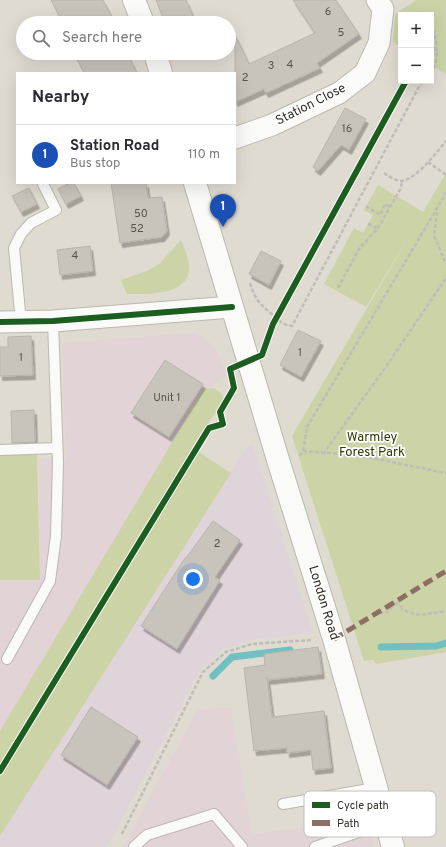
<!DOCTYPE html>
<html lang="en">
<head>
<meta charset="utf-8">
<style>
	:root { --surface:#fff; --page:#f2f2f3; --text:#2b2b33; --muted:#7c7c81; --line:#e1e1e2; --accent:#6e6b62 }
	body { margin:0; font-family:Overpass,sans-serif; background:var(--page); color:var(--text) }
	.controls { position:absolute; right:12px; top:12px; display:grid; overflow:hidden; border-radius:0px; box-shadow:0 4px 16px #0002 }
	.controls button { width:36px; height:36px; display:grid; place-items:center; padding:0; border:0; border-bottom:1px solid var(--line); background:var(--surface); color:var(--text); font:20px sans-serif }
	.you { position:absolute; left:193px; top:579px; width:14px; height:14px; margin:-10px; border:3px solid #fff; border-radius:50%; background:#1a73e8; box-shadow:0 0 0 6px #1a73e833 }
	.badge { display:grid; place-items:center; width:26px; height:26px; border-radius:50%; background:var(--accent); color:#fff; font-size:13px; font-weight:700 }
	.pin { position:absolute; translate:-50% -33px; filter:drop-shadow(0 1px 2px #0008) }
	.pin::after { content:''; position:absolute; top:21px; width:14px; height:12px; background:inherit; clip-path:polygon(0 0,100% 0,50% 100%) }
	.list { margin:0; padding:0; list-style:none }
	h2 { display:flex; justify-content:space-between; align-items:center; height:52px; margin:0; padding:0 16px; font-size:17px }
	h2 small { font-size:13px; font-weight:400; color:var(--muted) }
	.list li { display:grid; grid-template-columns:26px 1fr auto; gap:12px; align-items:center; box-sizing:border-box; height:60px; padding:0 16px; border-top:1px solid var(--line) }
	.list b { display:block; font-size:15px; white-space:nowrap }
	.list p { margin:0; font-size:13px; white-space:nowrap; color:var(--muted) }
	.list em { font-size:13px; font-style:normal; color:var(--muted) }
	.icon { flex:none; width:22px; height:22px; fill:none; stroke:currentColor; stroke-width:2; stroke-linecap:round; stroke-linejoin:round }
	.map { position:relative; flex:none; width:446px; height:847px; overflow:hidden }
	.search { position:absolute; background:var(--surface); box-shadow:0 4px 16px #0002; left:16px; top:16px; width:220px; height:44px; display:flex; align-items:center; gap:10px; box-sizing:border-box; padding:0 14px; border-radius:22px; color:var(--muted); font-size:15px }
	.panel { position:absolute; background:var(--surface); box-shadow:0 4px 16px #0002; left:16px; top:72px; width:220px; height:112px; border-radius:0px }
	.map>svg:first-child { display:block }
	.commercial { fill:#dfd4d9 }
	.industrial { fill:#e2d3d6 }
	.green { fill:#cbd3a7 }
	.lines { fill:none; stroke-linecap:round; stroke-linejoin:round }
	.stream { stroke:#70bfc1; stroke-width:7 }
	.building { fill:#c8c3bb; stroke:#b8b4ad; filter:url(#shadow) }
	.service-casing { stroke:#bcb7b0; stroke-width:12 }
	.minor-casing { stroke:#bcb7b0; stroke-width:23 }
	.primary-casing { stroke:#bcb7b0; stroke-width:24 }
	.path { stroke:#bebdb9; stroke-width:2.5; stroke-dasharray:4 2; stroke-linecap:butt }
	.service { stroke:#fafaf8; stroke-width:10 }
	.minor { stroke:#fafaf8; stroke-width:21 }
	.primary { stroke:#fafaf8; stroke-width:22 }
	.quiet { stroke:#8d6e63; stroke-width:5; stroke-dasharray:10 5; stroke-linecap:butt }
	.cycleway-casing { stroke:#fff; stroke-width:8 }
	.cycleway { stroke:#1b5e20; stroke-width:6 }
	.labels { text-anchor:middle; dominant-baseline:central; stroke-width:3.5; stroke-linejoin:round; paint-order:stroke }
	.number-label { font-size:11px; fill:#58544d }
	.street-label { font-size:13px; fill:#312e27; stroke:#fff }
	.park-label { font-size:13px; fill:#303a00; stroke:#fff }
	.key { fill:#fff; stroke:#c1c0be; stroke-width:1 }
	.key-label { font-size:11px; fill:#312e27 }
</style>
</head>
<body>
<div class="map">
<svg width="446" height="847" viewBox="0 0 446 847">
	<defs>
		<filter id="shadow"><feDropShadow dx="2.5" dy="4.5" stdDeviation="0" flood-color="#0004"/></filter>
	</defs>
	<rect width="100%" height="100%" fill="#e0dbd1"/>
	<path class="commercial" d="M253,445L313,633L252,640L224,649L199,671L107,847H0V836L247,447Z"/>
	<g class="industrial">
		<path d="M192,333L204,337L217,350L227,376L214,383L0,734V581H40L39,459H66L62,343Z"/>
		<path d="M231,708L252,834L365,820L374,847H123L198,709Z"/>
	</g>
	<g class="green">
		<path d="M416,0H446V74L431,65V15H401V47L393,42L395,14Z"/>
		<path d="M446,173V652L376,664L373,660L364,661L292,436L410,235L366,307L324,284L354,228L363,233L373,215L364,210L378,185L423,212Z"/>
		<path d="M181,240C184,248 189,258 189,267C190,296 147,294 127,294L121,280L147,271L159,264Z"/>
		<path d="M214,388L221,393L224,399L192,448L231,473L0,836V731L204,389Z"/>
		<path d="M0,455H37L40,580H0Z"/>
	</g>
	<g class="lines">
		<g class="stream">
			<path d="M381,647L436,646L446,643"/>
			<path d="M213,676L232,657L290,650"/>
		</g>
	</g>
	<g class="building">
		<path d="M51,0H103L115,23H63Z"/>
		<path d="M156,0H186L196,23H165Z"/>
		<path d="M293,0H336L359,34L317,63L320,68L266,93L264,89L235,102V35L249,64L315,33Z"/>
		<path d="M74,53H127L137,73H84Z"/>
		<path d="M345,108L366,119L349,150L341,145L318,171L313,167Z"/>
		<path d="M69,183H74L81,196L66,204L58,189Z"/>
		<path d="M111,183H146L148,198L162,197L167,231L162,237L120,243Z"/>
		<path d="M29,188L37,204L21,212L12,196Z"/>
		<path d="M90,246L93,271L60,275L57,250Z"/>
		<path d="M261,251L281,261L269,285L249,274Z"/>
		<path d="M298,330L321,341L301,377L280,365Z"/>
		<path d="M31,336L33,375L0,376V347H8V337Z"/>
		<path d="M165,360L203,384L169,437L131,413Z"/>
		<path d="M34,410L35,442L12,443L11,411Z"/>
		<path d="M213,521L240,540L215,577L220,580L177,649L141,626L185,558H186Z"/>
		<path d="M318,647L322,674L267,680V677L272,717L324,711L331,768L313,770L311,750L287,753V748L254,751L244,668L265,665L264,654Z"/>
		<path d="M91,707L138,737L107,785L61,755Z"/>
	</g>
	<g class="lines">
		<defs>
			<g id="service">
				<path d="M21,322L14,248L21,234L31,223L56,210L43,184"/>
				<path d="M0,450L57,448"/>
				<path d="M7,659L50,581L56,536L58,462L53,321"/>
				<path d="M283,804L375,788"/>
				<path d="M134,847L147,835L214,814L242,847"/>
				<path d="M315,847L385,823"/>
			</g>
			<g id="minor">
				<path d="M235,138L272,125L339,93L365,73L379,43L383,9L377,0"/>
				<path d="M0,322L53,321L232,307"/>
			</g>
			<g id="primary">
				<path d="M134,0L143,23"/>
				<path d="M155,53L161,73"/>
				<path d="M195,183L279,463L334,639L393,847"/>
			</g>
		</defs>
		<use href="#service" class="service-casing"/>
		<use href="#minor" class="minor-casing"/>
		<use href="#primary" class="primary-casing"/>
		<g class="path">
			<path d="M431,62L434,49L431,36"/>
			<path d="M431,74C439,59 437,47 434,31"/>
			<path d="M428,162L446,175"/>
			<path d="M384,173C389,176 396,181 401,181C416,180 437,152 446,141"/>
			<path d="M366,206L380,215L385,204L390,207"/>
			<path d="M437,212L434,236L446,264"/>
			<path d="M368,224L378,228"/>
			<path d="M250,283C257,304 261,304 276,318C282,323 284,325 292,326L422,81"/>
			<path d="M338,288L359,249L378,228L401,188L402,181"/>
			<path d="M303,451L357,455L446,473"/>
			<path d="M323,454L385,368L446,278"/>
			<path d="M300,456L303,451L307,427L446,193"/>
			<path d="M373,614L389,612L395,601C411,620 424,614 446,611"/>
			<path d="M122,834L203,672L226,652L252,644L311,640"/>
		</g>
		<use href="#service" class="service"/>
		<use href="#minor" class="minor"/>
		<use href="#primary" class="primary"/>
		<path class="quiet" d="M334,639L446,571"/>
		<defs>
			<g id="cycleway">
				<path d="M0,322L53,321L232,307"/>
				<path d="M0,771L209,428L223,424L220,412L234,388L230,369L262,355L273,324L406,81"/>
			</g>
		</defs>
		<use href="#cycleway" class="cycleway-casing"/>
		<use href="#cycleway" class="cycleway"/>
	</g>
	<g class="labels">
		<g class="number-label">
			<text x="328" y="12">6</text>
			<text x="341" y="33">5</text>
			<text x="290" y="65">4</text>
			<text x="271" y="66">3</text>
			<text x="245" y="78">2</text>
			<text x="347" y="129">16</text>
			<text x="141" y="214">50</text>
			<text x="137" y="229">52</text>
			<text x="75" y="256">4</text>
			<text x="300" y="353">1</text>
			<text x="21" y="358">1</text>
			<text x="167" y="398">Unit 1</text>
			<text x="217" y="544">2</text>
		</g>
		<g class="street-label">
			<text transform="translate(311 105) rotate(-27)">Station Close</text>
			<text transform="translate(323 603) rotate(73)">London Road</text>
		</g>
		<g class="park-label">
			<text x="372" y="438">Warmley<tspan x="372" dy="15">Forest Park</tspan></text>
		</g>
	</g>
	<rect x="304" y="791" width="132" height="46" rx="6" class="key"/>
	<rect x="312" y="802" width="18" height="6" fill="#1b5e20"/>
	<rect x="312" y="820" width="18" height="6" fill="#8d6e63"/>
	<g class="key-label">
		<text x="337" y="809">Cycle path</text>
		<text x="337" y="827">Path</text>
	</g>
</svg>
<div class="controls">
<button>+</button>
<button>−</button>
</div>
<div class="you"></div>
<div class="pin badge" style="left:223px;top:227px;background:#1a4fb4">1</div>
<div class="search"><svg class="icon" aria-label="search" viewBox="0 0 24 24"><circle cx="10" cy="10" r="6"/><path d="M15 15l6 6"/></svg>Search here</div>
<section class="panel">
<h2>Nearby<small></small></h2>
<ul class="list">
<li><span class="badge" style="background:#1a4fb4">1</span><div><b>Station Road</b><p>Bus stop</p></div><em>110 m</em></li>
</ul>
</section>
</div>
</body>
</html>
